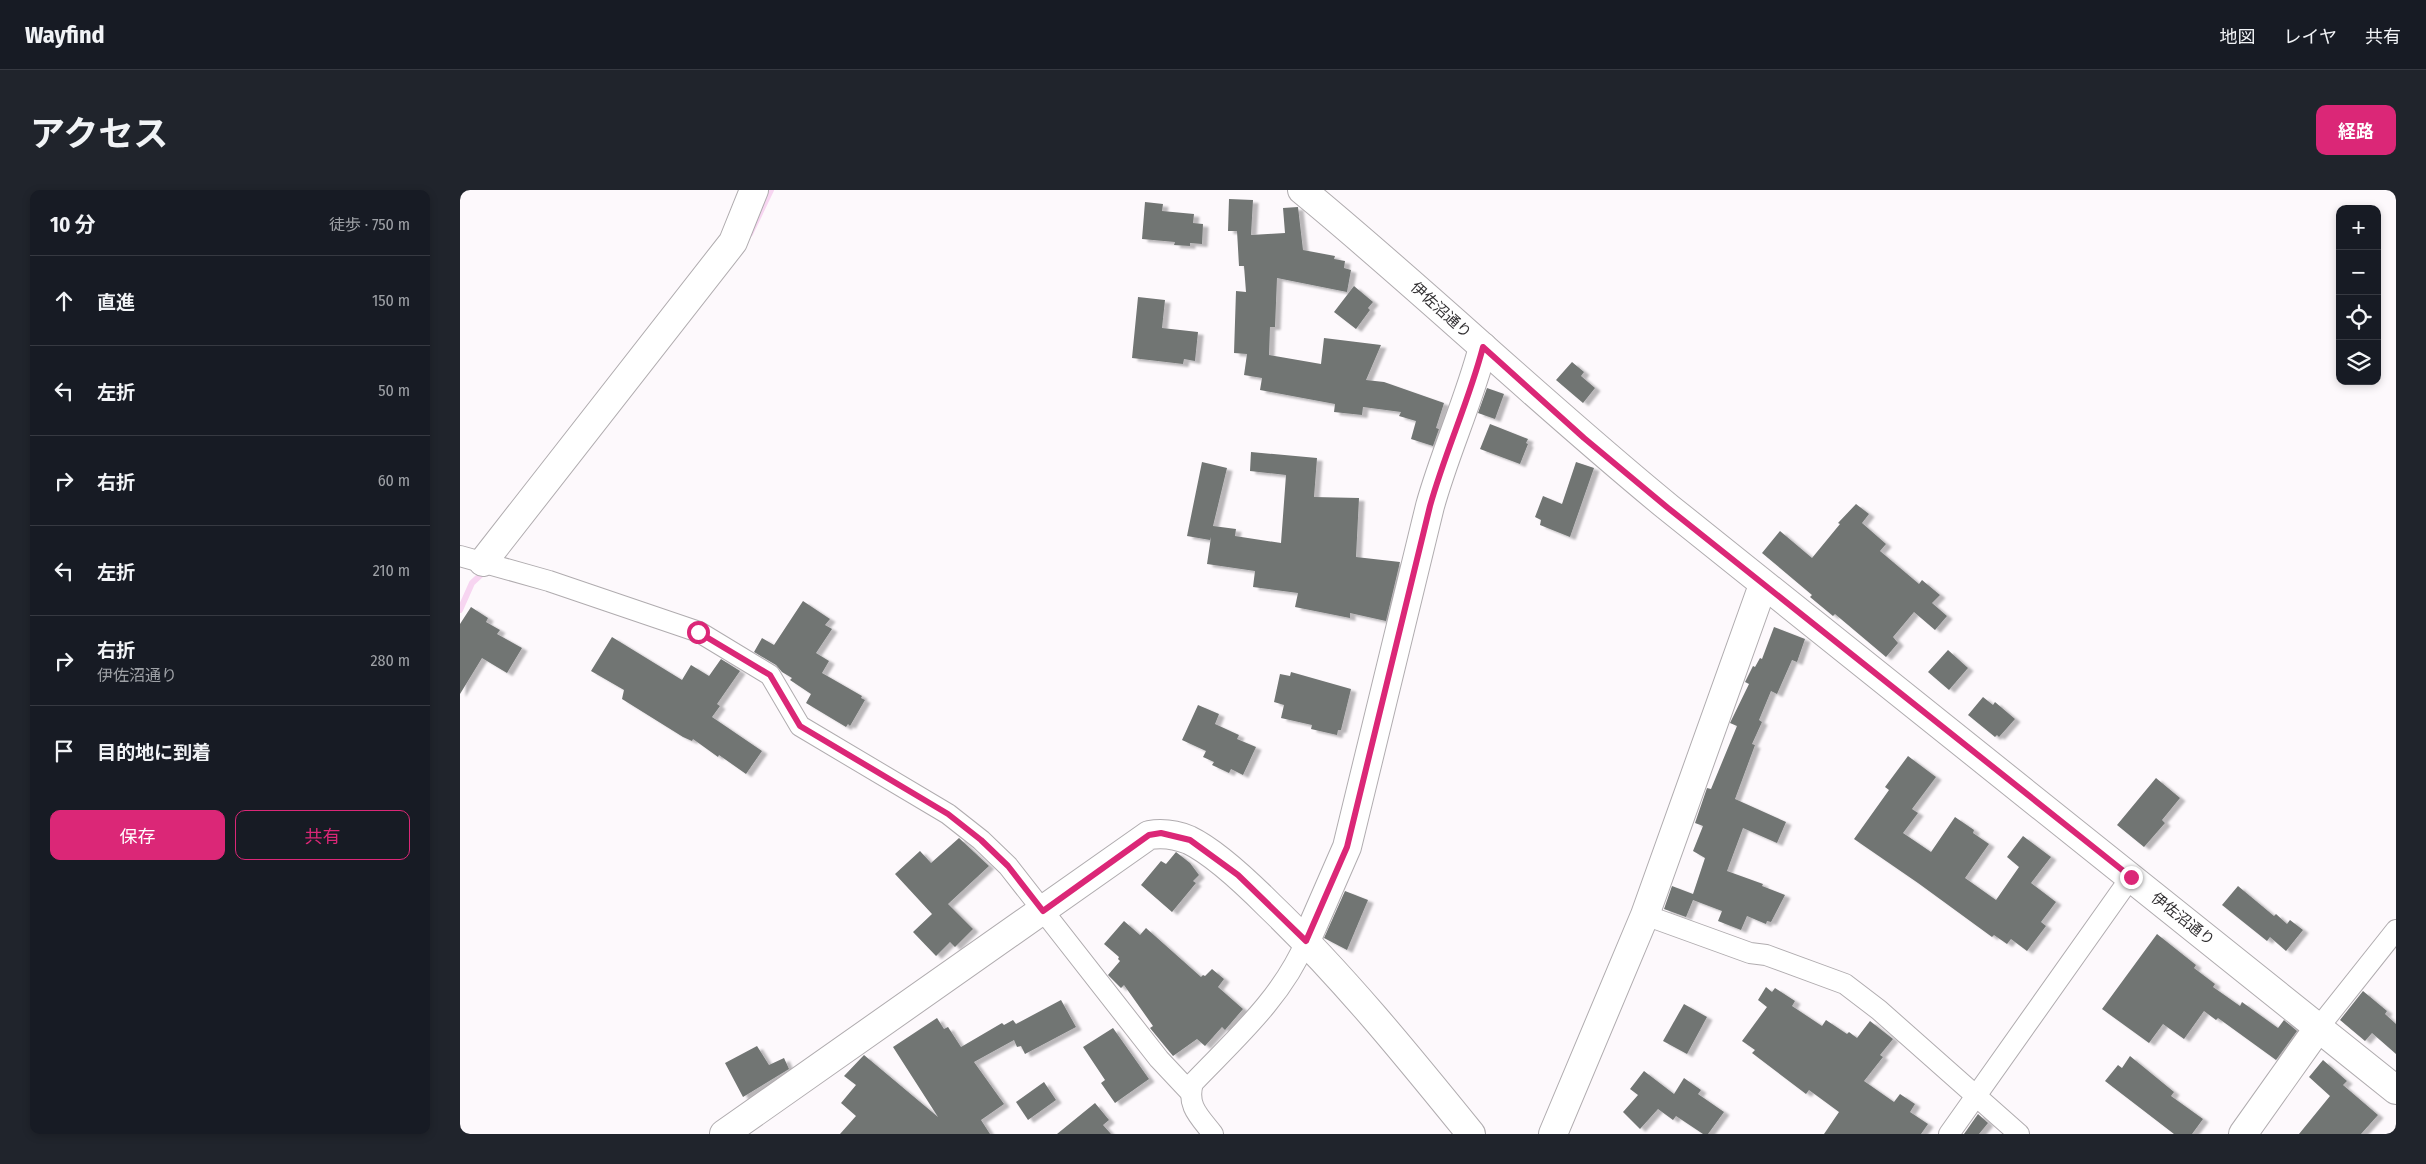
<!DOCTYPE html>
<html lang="ja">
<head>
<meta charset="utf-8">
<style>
	:root { --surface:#171b24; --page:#20242c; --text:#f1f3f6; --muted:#9ea1a6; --line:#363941; --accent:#db2777 }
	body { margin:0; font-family:"Fira Sans Condensed","Noto Sans JP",sans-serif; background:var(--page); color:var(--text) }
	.controls { position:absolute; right:15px; top:15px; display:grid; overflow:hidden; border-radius:10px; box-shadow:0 2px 8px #0003 }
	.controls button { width:45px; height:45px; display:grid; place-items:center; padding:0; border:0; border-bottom:1px solid var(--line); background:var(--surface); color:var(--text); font:25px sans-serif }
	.stop { position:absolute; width:15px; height:15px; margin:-11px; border:4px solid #db2777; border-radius:50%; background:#fff }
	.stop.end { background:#db2777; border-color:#fff; box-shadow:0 1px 5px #0008 }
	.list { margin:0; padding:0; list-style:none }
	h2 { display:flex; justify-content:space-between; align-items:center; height:65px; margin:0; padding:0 20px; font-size:21px }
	h2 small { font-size:16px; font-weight:400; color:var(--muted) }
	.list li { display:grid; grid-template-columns:32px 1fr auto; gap:15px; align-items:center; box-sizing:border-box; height:90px; padding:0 20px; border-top:1px solid var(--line) }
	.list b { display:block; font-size:19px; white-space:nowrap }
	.list p { margin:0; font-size:16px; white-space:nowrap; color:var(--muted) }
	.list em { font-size:16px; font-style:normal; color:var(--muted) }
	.actions { display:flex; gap:10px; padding:15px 20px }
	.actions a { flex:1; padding:11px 0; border:1px solid var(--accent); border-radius:10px; text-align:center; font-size:18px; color:var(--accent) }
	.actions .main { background:var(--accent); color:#fff }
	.icon { flex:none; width:28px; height:28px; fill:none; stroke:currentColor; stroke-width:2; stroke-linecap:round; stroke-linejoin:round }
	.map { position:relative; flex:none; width:1936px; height:944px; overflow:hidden; border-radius:10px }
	header { display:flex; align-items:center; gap:30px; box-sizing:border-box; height:70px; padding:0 25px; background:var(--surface); border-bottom:1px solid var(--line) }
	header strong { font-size:24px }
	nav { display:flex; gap:28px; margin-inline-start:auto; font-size:18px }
	.intro { display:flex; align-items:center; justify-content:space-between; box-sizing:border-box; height:120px; padding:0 30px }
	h1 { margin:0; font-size:35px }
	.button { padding:12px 22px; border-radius:10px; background:var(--accent); color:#fff; font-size:18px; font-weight:700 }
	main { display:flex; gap:30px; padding:0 30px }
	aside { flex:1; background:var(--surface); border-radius:10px; box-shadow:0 2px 8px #0003 }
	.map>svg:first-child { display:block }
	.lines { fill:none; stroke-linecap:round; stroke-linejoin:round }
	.stream { stroke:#f7d5f1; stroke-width:6 }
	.building { fill:#717573; filter:url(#shadow) }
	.street-casing { stroke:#b0acaf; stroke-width:22 }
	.secondary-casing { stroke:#b0acaf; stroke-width:30 }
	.street { stroke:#fff; stroke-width:20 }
	.secondary { stroke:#fff; stroke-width:28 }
	.route { stroke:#db2777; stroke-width:6 }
	.labels { text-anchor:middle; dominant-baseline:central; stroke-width:5; stroke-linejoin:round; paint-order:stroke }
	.street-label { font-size:15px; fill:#333133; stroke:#fff }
</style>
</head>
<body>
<header>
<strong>Wayfind</strong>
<nav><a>地図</a><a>レイヤ</a><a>共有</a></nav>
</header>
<div class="intro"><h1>アクセス</h1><a class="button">経路</a></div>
<main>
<aside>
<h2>10 分<small>徒歩 · 750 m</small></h2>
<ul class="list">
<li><svg class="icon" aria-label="ahead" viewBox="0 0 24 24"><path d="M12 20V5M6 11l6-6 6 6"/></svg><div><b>直進</b></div><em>150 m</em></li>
<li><svg class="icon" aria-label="left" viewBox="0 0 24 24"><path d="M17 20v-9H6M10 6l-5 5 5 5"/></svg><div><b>左折</b></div><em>50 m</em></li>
<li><svg class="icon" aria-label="right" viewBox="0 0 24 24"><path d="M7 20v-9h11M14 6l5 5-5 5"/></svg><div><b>右折</b></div><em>60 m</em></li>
<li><svg class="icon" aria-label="left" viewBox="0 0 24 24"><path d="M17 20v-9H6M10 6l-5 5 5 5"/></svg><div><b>左折</b></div><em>210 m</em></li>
<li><svg class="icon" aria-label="right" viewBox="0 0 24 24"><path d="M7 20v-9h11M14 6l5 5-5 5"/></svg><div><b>右折</b><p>伊佐沼通り</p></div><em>280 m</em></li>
<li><svg class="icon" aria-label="arrive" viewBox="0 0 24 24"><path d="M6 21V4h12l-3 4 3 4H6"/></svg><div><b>目的地に到着</b></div></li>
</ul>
<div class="actions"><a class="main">保存</a><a>共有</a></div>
</aside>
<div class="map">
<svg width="1936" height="944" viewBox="0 0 1936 944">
	<defs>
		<filter id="shadow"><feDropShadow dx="5.5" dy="3" stdDeviation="1" flood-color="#0004"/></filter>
	</defs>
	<rect width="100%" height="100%" fill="#fdf9fc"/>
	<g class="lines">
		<g class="stream">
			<path d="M290,44L311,0"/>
			<path d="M0,420L12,393L26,380"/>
		</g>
	</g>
	<g class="building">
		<path d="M769,9L793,10L791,45L825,43L823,18L838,17L843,60L875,66L874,69L885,71L884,78L891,80L887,102L817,88L815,137H810L809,165L861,174L864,148L921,155L906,190L924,192L984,213L976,238L979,239L973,256L951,249L956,231L939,226L941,222L903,217L902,225L874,222L875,214L800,200L802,188L784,185L787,164L774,163L776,101L786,102L784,76H779L777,41H768Z"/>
		<path d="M685,12L703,14L702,21L734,24L733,33L743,34L742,54L730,53V56L714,55L715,52L682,49Z"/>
		<path d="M894,96L913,112L908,118L910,120L896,139L874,122Z"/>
		<path d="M678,107L705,110L702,138L738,142L735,171L724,169L723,174L672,168Z"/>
		<path d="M1112,172L1124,182L1121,186L1135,198L1123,213L1096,190Z"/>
		<path d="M1027,198L1044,204L1035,229L1018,223Z"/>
		<path d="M1030,234L1068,249L1066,253L1068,254L1060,274L1020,259Z"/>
		<path d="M791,262L857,268L854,307L899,308L896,367L940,372L926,431L890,423V428L835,417L838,403L793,397L795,381L747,374L751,347L750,350L727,346L742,272L767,278L753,336L776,339L775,346L821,353L826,285L790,281Z"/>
		<path d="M1116,272L1134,278L1110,347L1080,335L1081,330L1075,327L1083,306L1102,314Z"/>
		<path d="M1396,314L1409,324L1402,333L1426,354L1420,361L1459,394L1462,390L1480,405L1472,413L1487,426L1475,440L1454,422L1433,447L1438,453L1426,467L1375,424L1373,426L1350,407L1352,405L1302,363L1320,341L1352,368L1380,334L1378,333Z"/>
		<path d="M343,411L370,429L365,435L372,439L356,463L369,471L362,483L402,506L401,508L405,510L390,536L388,534L386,537L346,513L351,504L330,490L332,488L322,482L316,475L294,462L302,448L314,455Z"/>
		<path d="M11,417L28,428L26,432L40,440L37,444L62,458L47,483L22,468L0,504V434Z"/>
		<path d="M1314,437L1345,449L1337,472L1332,470L1317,504L1311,501L1299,530L1302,532L1292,554L1295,555L1275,609L1326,632L1317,653L1283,638L1267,681L1303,694L1302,696L1325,705L1311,732L1307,731L1306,734L1287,726L1281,740L1258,731L1262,721L1233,710L1226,727L1204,719L1212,696L1233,704L1245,668L1233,661L1243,636L1235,633L1247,598L1251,599L1277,536L1270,533L1289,494L1285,492L1293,476L1295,477L1300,468L1302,469Z"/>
		<path d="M152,447L222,490L231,475L249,486L261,469L280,481L257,514L260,516L252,527L302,561L286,584L259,565L258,567L233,549L232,551L223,547L162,509L164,500L131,481Z"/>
		<path d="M1488,460L1508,478L1489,500L1468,482Z"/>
		<path d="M831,482L891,499L881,540H878L877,545L851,539L852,535L821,528L824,515L814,512L820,484L830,486Z"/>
		<path d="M1523,507L1533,515L1535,512L1555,529L1539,547L1537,545L1535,547L1508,525Z"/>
		<path d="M738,515L759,524L755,534L779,545L777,549L796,557L783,585L771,579L769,583L752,575L754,572L743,567L746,561L722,550Z"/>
		<path d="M1448,566L1476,587L1452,619L1458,623L1443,643L1471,662L1495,627L1514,640L1513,643L1529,654L1505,688L1536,710L1559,677L1547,667L1563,646L1591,667L1571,693L1596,712L1581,732L1586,736L1567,761L1551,749L1547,754L1534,745L1532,747L1458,693L1394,649L1429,600L1425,597Z"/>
		<path d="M1696,588L1720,608L1702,630L1705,633L1684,657L1657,635Z"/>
		<path d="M499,648L529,676L488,714L513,739L495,757L490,752L476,766L453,742L472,724L435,684L460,661L471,673Z"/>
		<path d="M716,662L730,673L739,685L733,691L736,693L712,722L681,695L701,671L706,674Z"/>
		<path d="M1778,696L1814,726L1816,724L1827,734L1830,730L1843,740L1826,761L1810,747L1807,751L1762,715Z"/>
		<path d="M885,701L908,710L887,760L864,748Z"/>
		<path d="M664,731L680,745L686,738L741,787L743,785L745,786L752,779L764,789L758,797L783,819L765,840L762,837L745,856L737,849L713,866L690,838L693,836L664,795L661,798L648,785L660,771L658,769L659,767L644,754Z"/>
		<path d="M1697,744L1736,775L1734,778L1755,794L1753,797L1780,816L1782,812L1818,838L1824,830L1837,841L1816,870L1758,828L1756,830L1744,821L1724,849L1703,834L1689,853L1642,819Z"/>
		<path d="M1306,797L1312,802L1315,798L1335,811L1332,816L1362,836L1366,830L1387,844L1389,842L1397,848L1410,831L1433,849L1420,865L1423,867L1404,891L1434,912L1440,904L1455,914L1450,922L1468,934L1461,944H1364L1379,922L1349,900L1346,904L1292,863L1295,860L1282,851L1307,817L1298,810Z"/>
		<path d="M1903,801L1927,821L1925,824L1936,834V864L1912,843L1905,851L1880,830Z"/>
		<path d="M601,810L616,837L565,864L561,856L557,857L554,850L514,872L544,914L521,930L530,944H380L396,926L381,913L396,895L384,886L404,865L478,927L433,857L477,828L484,839L488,837L501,857L542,833L544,835L553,830L556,834Z"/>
		<path d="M1224,814L1247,827L1227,864L1203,851Z"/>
		<path d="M653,838L689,889L655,913L641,893L645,890L623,857Z"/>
		<path d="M297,856L309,875L324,868L329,879L283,907L265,873Z"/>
		<path d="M1670,866L1714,902L1711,906L1743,929L1732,944H1714L1645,891L1658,875L1662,878Z"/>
		<path d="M1863,870L1887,891L1883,895L1918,925L1901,944H1839L1870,906L1849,887Z"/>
		<path d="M1184,881L1214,904L1224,888L1241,900L1238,904L1264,922L1248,944H1243L1216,926L1213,930L1198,919L1180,939L1163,922L1178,905L1170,899Z"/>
		<path d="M584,892L596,910L568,930L556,912Z"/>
		<path d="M635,913L649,930L643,935L651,944H597Z"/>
		<path d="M1518,924L1528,933L1519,944H1504Z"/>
	</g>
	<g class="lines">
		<defs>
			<g id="street">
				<path d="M0,366L89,391L239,442L310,485L340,536L488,624L521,650L548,676L699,869L730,902"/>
				<path d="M1185,725L1290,763L1306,765L1385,794L1419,820L1559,944"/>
				<path d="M1859,837L1936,740"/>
				<path d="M753,944C740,927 726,916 733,893C775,849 822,808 846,751"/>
				<path d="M1489,944L1671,687"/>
			</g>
			<g id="secondary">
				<path d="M842,0C967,103 1083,215 1209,318L1936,900"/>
				<path d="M23,372L273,52L294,0"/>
				<path d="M846,751L887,657L970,316C985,262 1009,211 1023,157"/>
				<path d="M264,944L689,645C702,643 717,645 729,650C756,663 788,694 809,715C882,785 947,865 1011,944"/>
				<path d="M1093,944L1185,725L1303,395"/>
				<path d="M1783,944L1859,837"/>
			</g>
		</defs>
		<use href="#street" class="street-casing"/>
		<use href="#secondary" class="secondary-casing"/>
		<use href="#street" class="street"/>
		<use href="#secondary" class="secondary"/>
	</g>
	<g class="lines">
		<path class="route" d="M238,442L310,485L340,536L488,624L521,650L548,676L583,721L689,645L701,643L730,650L778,685L846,751L887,657L970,316C985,262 1009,211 1023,157L1124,248L1208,318L1671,687"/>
	</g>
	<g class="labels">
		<g class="street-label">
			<text transform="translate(981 120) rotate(42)">伊佐沼通り</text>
			<text transform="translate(1723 729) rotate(38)">伊佐沼通り</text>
		</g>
	</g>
</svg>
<div class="controls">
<button>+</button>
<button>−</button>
<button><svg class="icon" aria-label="locate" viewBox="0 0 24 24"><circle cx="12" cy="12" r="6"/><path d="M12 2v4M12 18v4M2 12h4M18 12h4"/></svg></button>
<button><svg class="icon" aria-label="layers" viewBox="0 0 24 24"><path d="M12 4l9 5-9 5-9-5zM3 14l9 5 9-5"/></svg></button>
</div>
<div class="stop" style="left:238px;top:442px"></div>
<div class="stop end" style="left:1671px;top:687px"></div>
</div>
</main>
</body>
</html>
